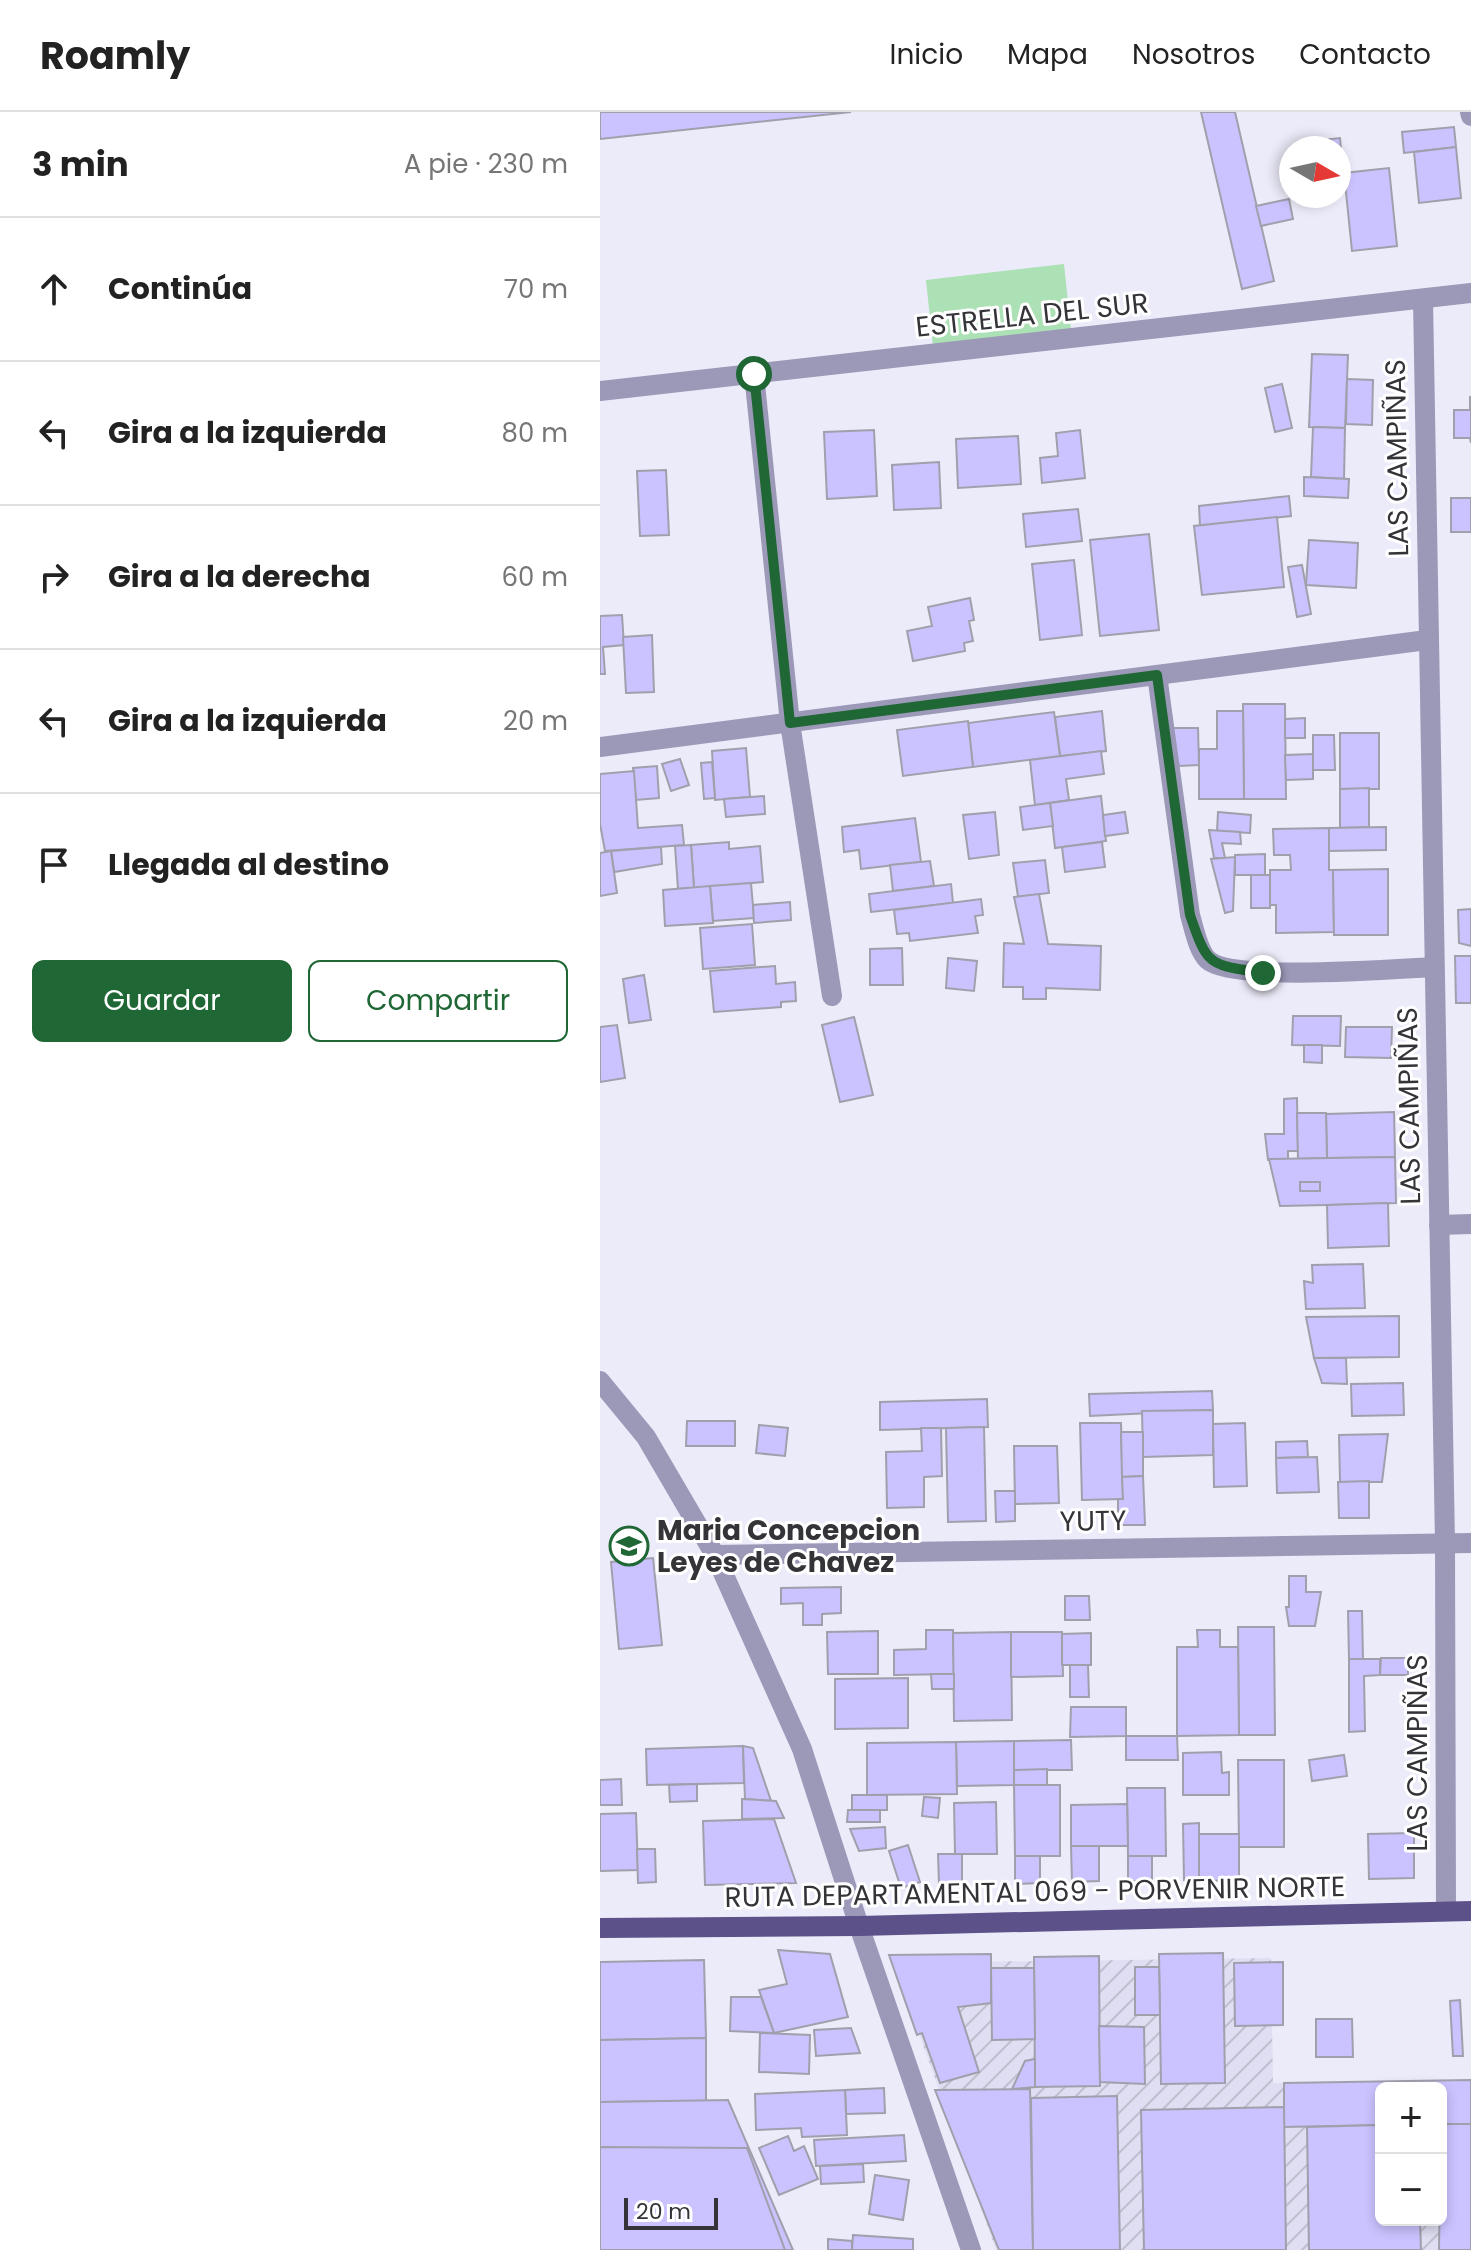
<!DOCTYPE html>
<html lang="es">
<head>
<meta charset="utf-8">
<style>
	:root { --surface:#fff; --page:#f6f6f6; --text:#222; --muted:#767676; --line:#e0e0e0; --accent:#1f6734 }
	body { margin:0; font-family:Poppins,sans-serif; background:var(--page); color:var(--text) }
	.controls { position:absolute; right:24px; bottom:24px; display:grid; overflow:hidden; border-radius:12px; box-shadow:0 4px 12px #0003 }
	.controls button { width:72px; height:72px; display:grid; place-items:center; padding:0; border:0; border-bottom:2px solid var(--line); background:var(--surface); color:var(--text); font:40px sans-serif }
	.compass { position:absolute; left:679px; top:24px; width:72px; height:72px; border-radius:50%; background:var(--surface); box-shadow:0 4px 12px #0003; rotate:99deg }
	.scale { position:absolute; left:24px; bottom:20px; width:94px; box-sizing:border-box; padding-left:8px; border:4px solid #333338; border-top:0; font-size:22px; line-height:28px; white-space:nowrap; color:#333338; -webkit-text-stroke:6px #fff; paint-order:stroke }
	.stop { position:absolute; width:24px; height:24px; margin:-18px; border:6px solid #1f6734; border-radius:50%; background:#fff }
	.stop.end { background:#1f6734; border-color:#fff; box-shadow:0 2px 8px #0008 }
	.list { margin:0; padding:0; list-style:none }
	h2 { display:flex; justify-content:space-between; align-items:center; height:104px; margin:0; padding:0 32px; font-size:34px }
	h2 small { font-size:26px; font-weight:400; color:var(--muted) }
	.list li { display:grid; grid-template-columns:52px 1fr auto; gap:24px; align-items:center; box-sizing:border-box; height:144px; padding:0 32px; border-top:2px solid var(--line) }
	.list b { display:block; font-size:30px; white-space:nowrap }
	.list em { font-size:26px; font-style:normal; color:var(--muted) }
	.actions { display:flex; gap:16px; padding:24px 32px }
	.actions a { flex:1; padding:18px 0; border:2px solid var(--accent); border-radius:12px; text-align:center; font-size:28px; color:var(--accent) }
	.actions .main { background:var(--accent); color:#fff }
	.icon { flex:none; width:44px; height:44px; fill:none; stroke:currentColor; stroke-width:2; stroke-linecap:round; stroke-linejoin:round }
	.map { position:relative; flex:none; width:871px; height:2138px; overflow:hidden }
	header { display:flex; align-items:center; gap:48px; box-sizing:border-box; height:112px; padding:0 40px; background:var(--surface); border-bottom:2px solid var(--line) }
	header strong { font-size:38px }
	nav { display:flex; gap:44px; margin-inline-start:auto; font-size:28px }
	main { display:flex }
	aside { flex:1; background:var(--surface) }
	.map>svg:first-child { display:block }
	.industrial { fill:url(#industrial-furrows); fill-rule:evenodd }
	.pitch { fill:#ace0b5 }
	.building { fill:#cbc3ff; stroke:#a19fac; stroke-width:2 }
	.lines { fill:none; stroke-linecap:round; stroke-linejoin:round }
	.minor { stroke:#9c98b8; stroke-width:20 }
	.major { stroke:#5c5289; stroke-width:20 }
	.route { stroke:#1f6734; stroke-width:10 }
	.labels { text-anchor:middle; dominant-baseline:central; stroke-width:6; stroke-linejoin:round; paint-order:stroke }
	.street-label { font-size:28px; fill:#333338; stroke:#fff }
	.poi-label { font-size:28px; font-weight:bold; fill:#333338; stroke:#fff; text-anchor:start }
</style>
</head>
<body>
<header>
<strong>Roamly</strong>
<nav><a>Inicio</a><a>Mapa</a><a>Nosotros</a><a>Contacto</a></nav>
</header>
<main>
<aside>
<h2>3 min<small>A pie · 230 m</small></h2>
<ul class="list">
<li><svg class="icon" aria-label="ahead" viewBox="0 0 24 24"><path d="M12 20V5M6 11l6-6 6 6"/></svg><div><b>Continúa</b></div><em>70 m</em></li>
<li><svg class="icon" aria-label="left" viewBox="0 0 24 24"><path d="M17 20v-9H6M10 6l-5 5 5 5"/></svg><div><b>Gira a la izquierda</b></div><em>80 m</em></li>
<li><svg class="icon" aria-label="right" viewBox="0 0 24 24"><path d="M7 20v-9h11M14 6l5 5-5 5"/></svg><div><b>Gira a la derecha</b></div><em>60 m</em></li>
<li><svg class="icon" aria-label="left" viewBox="0 0 24 24"><path d="M17 20v-9H6M10 6l-5 5 5 5"/></svg><div><b>Gira a la izquierda</b></div><em>20 m</em></li>
<li><svg class="icon" aria-label="arrive" viewBox="0 0 24 24"><path d="M6 21V4h12l-3 4 3 4H6"/></svg><div><b>Llegada al destino</b></div></li>
</ul>
<div class="actions"><a class="main">Guardar</a><a>Compartir</a></div>
</aside>
<div class="map">
<svg width="871" height="2138" viewBox="0 0 871 2138">
	<defs>
		<pattern id="industrial-furrows" width="10" height="10" patternUnits="userSpaceOnUse" patternTransform="scale(2)"><rect width="10" height="10" fill="#dfdef2"/><path d="M-1 1l2-2M0 10L10 0M9 11l2-2" fill="none" stroke="#c0bfd0"/></pattern>
	</defs>
	<rect width="100%" height="100%" fill="#ecebf9"/>
	<path class="industrial" d="M671,1846L673,1971L871,1970V2138H396L294,1851ZM781,1976H841V2108H781Z"/>
	<path class="pitch" d="M464,152L471,218L333,234L326,168Z"/>
	<g class="building">
		<path d="M0,0H251L0,27Z"/>
		<path d="M601,0H635L674,169L642,177Z"/>
		<path d="M854,15L856,35L804,41L802,20Z"/>
		<path d="M740,26L744,70L739,71V36H705L704,30Z"/>
		<path d="M856,35L861,86L819,91L814,40Z"/>
		<path d="M789,56L797,134L752,139L744,61Z"/>
		<path d="M689,87L693,107L661,114L656,94Z"/>
		<path d="M712,242L748,243L745,316L709,315Z"/>
		<path d="M747,267L773,268L772,313L746,312Z"/>
		<path d="M682,272L692,316L675,320L665,276Z"/>
		<path d="M870,285H871V331L870,326H854V298H870Z"/>
		<path d="M713,315L745,316L744,367L711,365Z"/>
		<path d="M274,318L277,384L227,387L224,320Z"/>
		<path d="M480,318L485,366L442,371L440,346L458,344L456,321Z"/>
		<path d="M418,324L421,372L358,376L356,327Z"/>
		<path d="M339,350L341,396L294,398L292,353Z"/>
		<path d="M66,358L69,423L40,424L37,359Z"/>
		<path d="M704,365L749,367L748,386L704,384Z"/>
		<path d="M689,384L691,404L600,414L599,394Z"/>
		<rect x="851" y="386" width="20" height="34"/>
		<path d="M478,397L482,429L426,435L423,402Z"/>
		<path d="M677,405L684,475L602,483L594,414Z"/>
		<path d="M549,422L559,518L500,524L490,428Z"/>
		<path d="M709,428L758,431L756,476L706,473Z"/>
		<path d="M474,448L482,523L440,528L432,452Z"/>
		<path d="M702,453L711,502L697,505L688,455Z"/>
		<path d="M370,486L374,508L369,509L373,529L364,531L365,539L313,549L307,519L332,514L328,495Z"/>
		<path d="M22,503L24,533L3,535L5,562H0V504Z"/>
		<path d="M52,523L54,580L26,581L23,525Z"/>
		<path d="M643,592H685L686,687H644Z"/>
		<path d="M502,599L506,639L460,644L455,605Z"/>
		<path d="M617,599H643L644,687H599V637H617Z"/>
		<path d="M454,600L460,644L373,655L368,611Z"/>
		<path d="M705,606V626H685V607Z"/>
		<path d="M368,609L373,655L303,664L297,618Z"/>
		<path d="M570,616H598L599,653L579,654Z"/>
		<rect x="740" y="621" width="39" height="56"/>
		<path d="M713,623H734L735,658H713Z"/>
		<path d="M146,636L150,685L115,688L112,639Z"/>
		<path d="M501,639L504,662L466,667L469,688L435,693L430,648Z"/>
		<path d="M713,642V667L686,668L685,643Z"/>
		<path d="M80,647L89,673L71,679L62,652Z"/>
		<path d="M112,650L115,686L104,687L101,651Z"/>
		<path d="M57,654L59,686L36,688L33,656Z"/>
		<path d="M34,659L38,716L82,713L84,733L5,739L0,712V662Z"/>
		<path d="M769,676V715L740,716V677Z"/>
		<path d="M164,684L165,702L126,705L124,687Z"/>
		<path d="M501,684L506,729L455,736L450,691Z"/>
		<path d="M450,691L453,714L423,718L420,695Z"/>
		<path d="M395,700L399,743L369,747L363,703Z"/>
		<path d="M525,700L528,721L505,724L503,703Z"/>
		<path d="M618,700L651,703L650,721L617,719Z"/>
		<path d="M315,706L321,750L261,757L259,738L244,740L242,715Z"/>
		<path d="M786,715V738L729,739V716Z"/>
		<path d="M729,716V758H733L734,820L676,821V793H670V758H691L690,743H674L673,717Z"/>
		<path d="M609,718L640,720L641,732L622,731L625,746H614Z"/>
		<path d="M129,730V737L160,734L163,770L94,776L91,733Z"/>
		<path d="M502,730L505,755L465,760L462,735Z"/>
		<path d="M91,733L94,776L78,777L75,734Z"/>
		<path d="M61,735L62,752L14,760L11,739Z"/>
		<path d="M11,739L17,781L0,784V741Z"/>
		<path d="M665,742V763H635V743Z"/>
		<path d="M635,745L633,799L625,801L611,747Z"/>
		<path d="M445,748L449,781L418,785L413,751Z"/>
		<path d="M330,749L334,774L293,779L290,753Z"/>
		<path d="M788,757V823H734L733,758Z"/>
		<rect x="651" y="763" width="19" height="33"/>
		<path d="M151,771L154,806L113,809L110,774Z"/>
		<path d="M351,772L353,791L271,800L269,782Z"/>
		<path d="M110,774L113,811L65,814L63,778Z"/>
		<path d="M439,782L448,832L501,834L500,878L446,876V887H423V875H403L404,831L424,832L414,785Z"/>
		<path d="M381,787L383,803L375,804L378,821L310,829L309,821L297,822L294,798Z"/>
		<path d="M190,790L191,808L154,811L153,793Z"/>
		<path d="M871,797V834L859,831L858,798Z"/>
		<path d="M152,812L155,853L103,857L100,816Z"/>
		<path d="M302,836L303,873H270V837Z"/>
		<path d="M855,844H871V891H856Z"/>
		<path d="M348,846L377,849L374,879L346,876Z"/>
		<path d="M175,854L176,872L195,870L196,889L181,890V895L114,900L110,859Z"/>
		<path d="M44,863L51,908L29,911L23,867Z"/>
		<path d="M693,904H741L740,934L692,933Z"/>
		<path d="M254,905L273,983L240,990L222,913Z"/>
		<path d="M17,913L25,966L0,970V915Z"/>
		<path d="M746,915H792L791,946L745,945Z"/>
		<path d="M704,933H722V951L704,950Z"/>
		<path d="M697,986L698,1039H688V1047L668,1048L665,1022H684V987Z"/>
		<path d="M794,1000L795,1045L727,1046L726,1002Z"/>
		<path d="M697,1001H726L727,1046L698,1047Z"/>
		<path d="M795,1045L796,1091L727,1093L680,1094L669,1047Z"/>
		<rect x="700" y="1070" width="20" height="9"/>
		<path d="M788,1091L789,1134L728,1136L727,1093Z"/>
		<path d="M763,1152L765,1196L706,1197L704,1169L713,1171L712,1153Z"/>
		<path d="M799,1204V1245L714,1246L706,1205Z"/>
		<path d="M714,1246H746L747,1272L722,1271Z"/>
		<path d="M803,1271L804,1303L752,1304L751,1272Z"/>
		<path d="M612,1279L613,1298L490,1304L489,1282Z"/>
		<path d="M387,1287L388,1315L280,1318V1290Z"/>
		<path d="M613,1298V1343L543,1345L542,1299Z"/>
		<path d="M87,1309H135V1334H86Z"/>
		<path d="M480,1311H521L523,1387L482,1388Z"/>
		<path d="M645,1311L647,1374L614,1375L613,1312Z"/>
		<path d="M159,1313L188,1316L185,1344L156,1341Z"/>
		<path d="M384,1315L386,1409L348,1410L346,1316Z"/>
		<path d="M321,1316H341L342,1364L324,1365V1395L287,1396L286,1340L322,1339Z"/>
		<path d="M521,1320H543V1364L522,1365Z"/>
		<path d="M788,1322L782,1370H740L739,1323Z"/>
		<path d="M707,1329L708,1345L676,1346V1330Z"/>
		<path d="M414,1334H457L459,1391L415,1392Z"/>
		<path d="M717,1345L719,1380L677,1381L676,1346Z"/>
		<path d="M543,1364L545,1413H518V1387H523L522,1365Z"/>
		<path d="M769,1369V1406H739L738,1370Z"/>
		<path d="M395,1379H415V1409L396,1410Z"/>
		<path d="M53,1446L62,1533L19,1537L11,1450Z"/>
		<path d="M689,1464H706V1480H721L715,1514H689L686,1495H689Z"/>
		<path d="M241,1475V1501L222,1502V1513H203V1491L181,1492V1476Z"/>
		<path d="M465,1484H489L490,1508H465Z"/>
		<path d="M748,1499H762L763,1547H749Z"/>
		<path d="M638,1515H674L675,1623H639Z"/>
		<path d="M326,1518H353L354,1562L294,1563V1538L326,1537Z"/>
		<path d="M597,1518H620V1535H638L639,1623L577,1624V1535H598Z"/>
		<path d="M278,1519V1562H228L227,1520Z"/>
		<path d="M411,1520L412,1608L354,1609L353,1521Z"/>
		<path d="M411,1520H462L463,1564L411,1565Z"/>
		<path d="M491,1521V1553H462V1522Z"/>
		<path d="M808,1546V1563H780L781,1546Z"/>
		<path d="M749,1547H780V1563L764,1564L765,1619L749,1620Z"/>
		<path d="M470,1553H488L489,1585H470Z"/>
		<path d="M331,1562H354V1577H332Z"/>
		<path d="M308,1566V1616L235,1617V1567Z"/>
		<path d="M471,1595H526V1624L470,1625Z"/>
		<path d="M526,1624H577L578,1648H526Z"/>
		<path d="M471,1628L472,1658H414V1629Z"/>
		<path d="M414,1629V1673L357,1674L356,1630Z"/>
		<path d="M356,1630L357,1682L267,1683V1631Z"/>
		<path d="M143,1634L144,1671L47,1673L46,1637Z"/>
		<path d="M143,1634L153,1636L171,1689L145,1687Z"/>
		<path d="M621,1640L622,1661L629,1660V1683H583V1641Z"/>
		<path d="M744,1643L747,1664L712,1669L709,1648Z"/>
		<path d="M638,1648H684V1735H639Z"/>
		<path d="M447,1657V1673H414V1658Z"/>
		<path d="M21,1667L22,1693H0V1668Z"/>
		<path d="M97,1672V1689L70,1690L69,1673Z"/>
		<path d="M414,1673H460V1744H415Z"/>
		<path d="M527,1676H565L566,1744H528Z"/>
		<rect x="252" y="1683" width="35" height="15"/>
		<path d="M324,1685L340,1686L338,1706L322,1704Z"/>
		<path d="M142,1687L176,1689L184,1706L142,1707Z"/>
		<path d="M396,1690L397,1742H355L354,1691Z"/>
		<path d="M527,1692L528,1734H471V1693Z"/>
		<path d="M248,1698H280V1710H247Z"/>
		<path d="M36,1701L38,1758L0,1759V1702Z"/>
		<path d="M174,1707L196,1771L105,1773L103,1709Z"/>
		<path d="M599,1711V1769L584,1768L583,1712Z"/>
		<path d="M285,1715L286,1736L259,1739L250,1717Z"/>
		<path d="M814,1721V1766L769,1767L768,1722Z"/>
		<path d="M599,1722H639V1768L599,1769Z"/>
		<path d="M308,1733L320,1770L301,1776L289,1739Z"/>
		<path d="M471,1734H499V1769L472,1770Z"/>
		<path d="M37,1737H55L56,1770L38,1771Z"/>
		<path d="M338,1742H362V1771L339,1772Z"/>
		<path d="M415,1744H440V1771L415,1772Z"/>
		<rect x="528" y="1744" width="24" height="25"/>
		<path d="M178,1838L230,1842L248,1905L174,1921L159,1878L187,1872Z"/>
		<path d="M623,1841L625,1971L561,1972L559,1842Z"/>
		<path d="M391,1842V1891L358,1895L379,1960L340,1971L322,1921L317,1923L289,1843Z"/>
		<path d="M499,1844L500,1974L435,1975L434,1845Z"/>
		<path d="M104,1848L106,1926L0,1928V1850Z"/>
		<path d="M683,1850V1913L635,1914L634,1851Z"/>
		<path d="M535,1855H559L560,1903H535Z"/>
		<path d="M391,1856H434L435,1927L392,1928Z"/>
		<path d="M131,1885H161L174,1921L130,1919Z"/>
		<path d="M860,1888L863,1944H853L850,1889Z"/>
		<path d="M716,1907H752L753,1945H716Z"/>
		<path d="M499,1914L544,1915L545,1972L500,1970Z"/>
		<path d="M251,1916L260,1941L216,1944L214,1918Z"/>
		<path d="M160,1921L210,1923L209,1962L159,1960Z"/>
		<path d="M106,1926V1989L0,1990V1928Z"/>
		<path d="M435,1947V1975L412,1977L425,1949Z"/>
		<path d="M871,1968V2012H841V1976H781V2013L684,2015V1971Z"/>
		<path d="M284,1976L285,2001L246,2002L245,1978Z"/>
		<path d="M430,1977L433,2138H399L335,1978Z"/>
		<path d="M245,1978L247,2023L202,2025L201,2016L156,2018L155,1982Z"/>
		<path d="M517,1984L520,2138H433L431,1986Z"/>
		<path d="M128,1988L193,2138H0V1990Z"/>
		<path d="M684,1995L686,2138H544L541,1998Z"/>
		<path d="M841,2012H871V2138H839Z"/>
		<path d="M781,2013V2108H820L821,2138H709L707,2015Z"/>
		<path d="M304,2023L306,2049L216,2054L214,2028Z"/>
		<path d="M188,2024L194,2039L204,2034L218,2067L179,2083L159,2036Z"/>
		<path d="M0,2035L147,2036L185,2138H0Z"/>
		<path d="M263,2052L264,2070L221,2072L220,2054Z"/>
		<path d="M275,2063L309,2068L303,2108L269,2102Z"/>
		<path d="M253,2123L313,2127V2138H252Z"/>
		<path d="M228,2127L252,2129V2138H228Z"/>
	</g>
	<g class="lines">
		<g class="minor">
			<path d="M870,0L871,4"/>
			<path d="M823,187L845,1431L846,1799"/>
			<path d="M154,262L190,611L232,884"/>
			<path d="M0,279L871,181"/>
			<path d="M557,563L590,803C594,816 598,839 608,848C632,870 795,857 834,855"/>
			<path d="M0,635L827,528"/>
			<path d="M839,1113L871,1112"/>
			<path d="M0,1269L46,1325L115,1443L202,1637L259,1814L371,2138"/>
			<path d="M115,1443L871,1431"/>
		</g>
		<path class="major" d="M0,1816L259,1814L871,1799"/>
	</g>
	<g class="lines">
		<path class="route" d="M154,262L190,611L557,563L590,803C608,856 609,852 663,861"/>
	</g>
	<defs>
		<symbol id="school-ring" viewBox="-11 -11 22 22"><circle r="9.5" fill="#fff" stroke="#1f6734" stroke-width="1.5"/><path d="M0-5L7-2L0 1L-7-2ZM-4 1L0 2.5L4 1V4Q0 6-4 4Z" fill="#1f6734"/></symbol>
	</defs>
	<g fill-rule="evenodd">
		<use href="#school-ring" x="7" y="1412" width="44" height="44"/>
	</g>
	<g class="labels">
		<g class="street-label">
			<text transform="translate(432 203) rotate(-6)">ESTRELLA DEL SUR</text>
			<text transform="translate(797 346) rotate(-91)">LAS CAMPIÑAS</text>
			<text transform="translate(809 994) rotate(-91)">LAS CAMPIÑAS</text>
			<text transform="translate(493 1409) rotate(-1)">YUTY</text>
			<text transform="translate(817 1641) rotate(-90)">LAS CAMPIÑAS</text>
			<text transform="translate(435 1780) rotate(-1)">RUTA DEPARTAMENTAL 069 - PORVENIR NORTE</text>
		</g>
		<g class="poi-label">
			<text x="57" y="1418">Maria Concepcion<tspan x="57" dy="32">Leyes de Chavez</tspan></text>
		</g>
	</g>
</svg>
<div class="controls">
<button>+</button>
<button>−</button>
</div>
<svg class="compass" viewBox="-18 -18 36 36"><path d="M0-13l5 13h-10z" fill="#e53935"/><path d="M0 13l5-13h-10z" fill="#767676"/></svg>
<div class="scale">20 m</div>
<div class="stop" style="left:154px;top:262px"></div>
<div class="stop end" style="left:663px;top:861px"></div>
</div>
</main>
</body>
</html>
